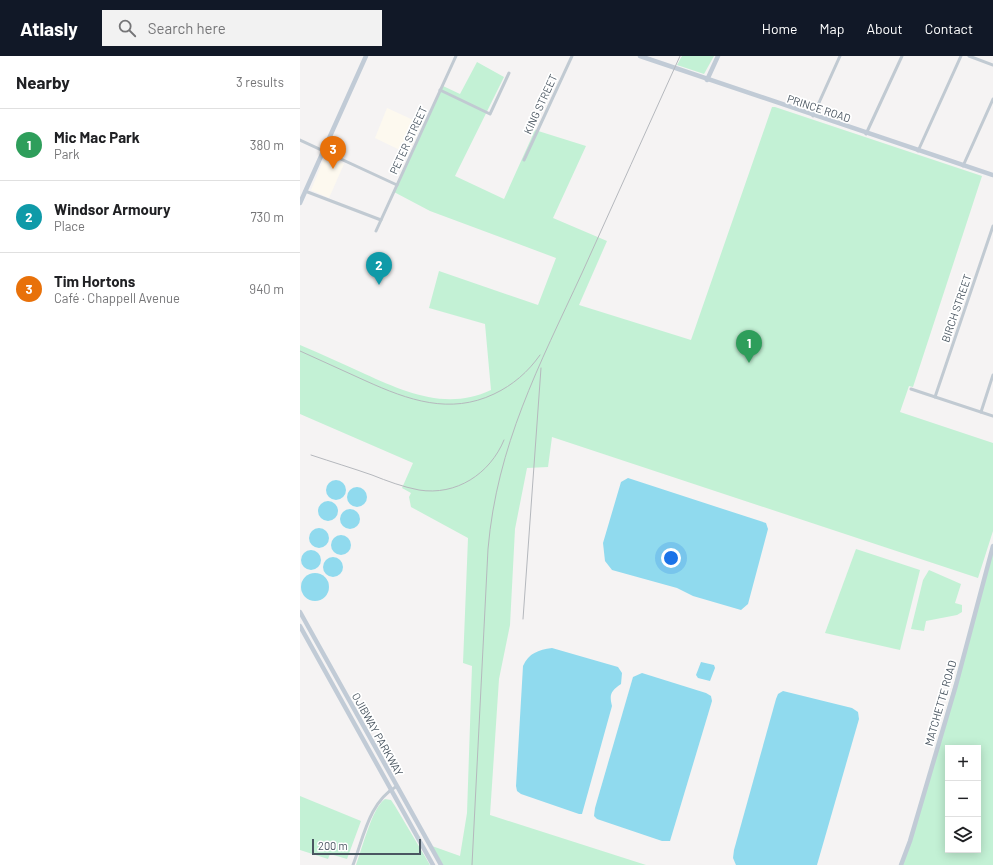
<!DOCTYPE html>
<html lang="en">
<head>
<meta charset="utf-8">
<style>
	:root { --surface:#fff; --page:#f2f2f2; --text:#202124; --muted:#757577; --line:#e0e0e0; --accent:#111827 }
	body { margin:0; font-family:Barlow,sans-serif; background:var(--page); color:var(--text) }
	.controls { position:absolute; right:12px; bottom:12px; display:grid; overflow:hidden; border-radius:0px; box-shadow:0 2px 10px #0003 }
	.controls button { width:36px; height:36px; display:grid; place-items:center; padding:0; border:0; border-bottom:1px solid var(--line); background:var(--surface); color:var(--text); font:20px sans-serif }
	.scale { position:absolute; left:12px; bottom:10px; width:109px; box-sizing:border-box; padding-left:4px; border:2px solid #4a5661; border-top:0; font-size:11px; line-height:14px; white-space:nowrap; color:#4a5661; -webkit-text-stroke:3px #fff; paint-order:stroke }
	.you { position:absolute; left:371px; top:502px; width:14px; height:14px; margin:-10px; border:3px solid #fff; border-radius:50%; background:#1a73e8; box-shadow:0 0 0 6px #1a73e833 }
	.badge { display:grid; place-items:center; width:26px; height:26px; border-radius:50%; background:var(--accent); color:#fff; font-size:13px; font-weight:700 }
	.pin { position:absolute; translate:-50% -33px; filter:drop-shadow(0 1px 2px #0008) }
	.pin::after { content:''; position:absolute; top:21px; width:14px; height:12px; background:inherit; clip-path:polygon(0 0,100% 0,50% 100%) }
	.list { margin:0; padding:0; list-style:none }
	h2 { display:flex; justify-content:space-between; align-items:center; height:52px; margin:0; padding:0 16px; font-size:17px }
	h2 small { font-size:13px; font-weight:400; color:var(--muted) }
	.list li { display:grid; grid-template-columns:26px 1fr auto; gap:12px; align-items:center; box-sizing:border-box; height:72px; padding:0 16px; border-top:1px solid var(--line) }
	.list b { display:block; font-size:15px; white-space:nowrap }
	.list p { margin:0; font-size:13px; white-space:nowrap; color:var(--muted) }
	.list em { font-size:13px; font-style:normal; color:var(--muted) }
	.icon { flex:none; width:22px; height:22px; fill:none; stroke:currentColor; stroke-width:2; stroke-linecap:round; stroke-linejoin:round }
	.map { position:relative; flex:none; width:693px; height:809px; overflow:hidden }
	header { display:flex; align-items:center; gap:24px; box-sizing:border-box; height:56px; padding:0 20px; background:var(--accent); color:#fff }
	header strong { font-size:19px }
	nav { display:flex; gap:22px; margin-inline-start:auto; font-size:14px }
	.search { width:280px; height:36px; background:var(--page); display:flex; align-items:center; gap:10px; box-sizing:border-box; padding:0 14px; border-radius:0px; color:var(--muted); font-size:15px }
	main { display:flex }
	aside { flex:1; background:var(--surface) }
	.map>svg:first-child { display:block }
	.commercial { fill:#fdf9ef }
	.green { fill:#c3f1d5; fill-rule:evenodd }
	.water { fill:#90daee }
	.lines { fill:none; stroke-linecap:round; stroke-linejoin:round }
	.street { stroke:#c1cad2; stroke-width:3 }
	.secondary { stroke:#c1cbd6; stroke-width:4.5 }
	.rail { stroke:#b5b8bd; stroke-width:1 }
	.labels { text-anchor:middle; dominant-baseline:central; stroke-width:3.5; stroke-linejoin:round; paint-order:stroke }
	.street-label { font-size:11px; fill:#4a5661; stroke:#fff }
</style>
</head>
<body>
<header>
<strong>Atlasly</strong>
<div class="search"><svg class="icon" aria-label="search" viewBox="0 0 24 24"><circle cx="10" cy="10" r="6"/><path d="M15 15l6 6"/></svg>Search here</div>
<nav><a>Home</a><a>Map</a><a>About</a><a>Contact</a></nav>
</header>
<main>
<aside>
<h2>Nearby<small>3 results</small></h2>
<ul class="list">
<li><span class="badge" style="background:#2e9e5b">1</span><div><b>Mic Mac Park</b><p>Park</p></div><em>380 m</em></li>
<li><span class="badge" style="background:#0f9aa8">2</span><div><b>Windsor Armoury</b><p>Place</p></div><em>730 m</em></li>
<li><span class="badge" style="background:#e8710a">3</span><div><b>Tim Hortons</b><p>Café · Chappell Avenue</p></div><em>940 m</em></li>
</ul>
</aside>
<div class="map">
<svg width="693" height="809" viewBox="0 0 693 809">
	<rect width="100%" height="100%" fill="#f5f3f3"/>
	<g class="commercial">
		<path d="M87,52L122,68L108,98L75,82Z"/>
		<path d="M25,100L44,108L29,142L11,134Z"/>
	</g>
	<g class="green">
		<path d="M382,0H414L404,18L377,9Z"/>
		<path d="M177,6L204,21L155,120L204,143L235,74L286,90L253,162L307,185L279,249L391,284L472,51H475L682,120L613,331L609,330L600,356L693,387V475L678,522L252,381L248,411L227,412L215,473L210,569L199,623L190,759L346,809H143L132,790L160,800L167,757L172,610L163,607L168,482L111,451L109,441L111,437L102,432L113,407L0,358V289C22,298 43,308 65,318C105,336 147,355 191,334L185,268L129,252L139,215L238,249L256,202L130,155L94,136L143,30L160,38Z"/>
		<path d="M693,490V809H603ZM648,692H678V794H648Z"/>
		<path d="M556,493L620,514L600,594L525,577Z"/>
		<path d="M629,514L661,528L655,547L662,549V556L657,559L626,565L624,575L611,573L623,524Z"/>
		<path d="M0,740L61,765L47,803L30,798L28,803L0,794Z"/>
		<path d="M85,743L91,744L95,750L130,809H56C62,793 72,752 85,743Z"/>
	</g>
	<g class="water">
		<path d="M328,422L466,467L468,473L448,548L441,554L393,540L377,532L312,514L305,505L303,487L321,426Z"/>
		<circle cx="36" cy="434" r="10"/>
		<circle cx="57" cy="441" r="10"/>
		<circle cx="28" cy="455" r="10"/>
		<circle cx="50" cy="463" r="10"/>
		<circle cx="19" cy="482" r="10"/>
		<circle cx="41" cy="489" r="10"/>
		<circle cx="11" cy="504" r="10"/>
		<circle cx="33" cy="511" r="10"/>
		<circle cx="15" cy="531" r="14"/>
		<path d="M252,592L318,611L322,617L321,628C311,635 309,638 312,650L282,758H279L221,738L217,735L216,730L223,610C229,597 238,594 252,592Z"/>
		<path d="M401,606L414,609L415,612L410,625L398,622L396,619Z"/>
		<path d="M342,617L406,637L411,640L412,645L370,785H362L297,763L294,760L295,752L333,621Z"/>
		<path d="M483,635L552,652L558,656L559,663L517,809H436L433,802L434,794L476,643L478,638Z"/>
	</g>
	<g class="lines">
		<g class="street">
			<path d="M669,0L693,9"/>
			<path d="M140,34L190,58L209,17"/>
			<path d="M513,60L540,0"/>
			<path d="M566,78L602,0"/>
			<path d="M0,84L97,129"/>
			<path d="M618,95L661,0"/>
			<path d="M224,104L272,0"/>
			<path d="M663,110L693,43"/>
			<path d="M5,135L81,164"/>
			<path d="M76,175L156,0"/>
			<path d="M611,333L693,360"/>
			<path d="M635,341L693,170"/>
			<path d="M681,356L693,319"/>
			<path d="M53,809C64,780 69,746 97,730"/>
		</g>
		<g class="secondary">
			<path d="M340,0L693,119"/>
			<path d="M407,24L418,0"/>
			<path d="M0,147L66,0"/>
			<path d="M0,556L141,809"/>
			<path d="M0,570L133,809"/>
			<path d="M601,809L610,785L656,629L693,490"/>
		</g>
		<g class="rail">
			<path d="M0,295C22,305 44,315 66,325C108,344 150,359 194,338C213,329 228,316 240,299"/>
			<path d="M11,399C32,406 52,412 72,419C87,425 103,431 119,434C156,440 190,418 204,384"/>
			<path d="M223,563L241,312"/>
			<path d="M172,809L188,493C197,389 239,310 282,217C315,145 347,72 380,0"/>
		</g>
	</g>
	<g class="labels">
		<g class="street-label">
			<text transform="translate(240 48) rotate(-65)">KING STREET</text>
			<text transform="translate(519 52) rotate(18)">PRINCE ROAD</text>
			<text transform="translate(108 84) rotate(-65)">PETER STREET</text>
			<text transform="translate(656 252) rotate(-71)">BIRCH STREET</text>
			<text transform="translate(640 647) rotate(-74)">MATCHETTE ROAD</text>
			<text transform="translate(78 678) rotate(61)">OJIBWAY PARKWAY</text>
		</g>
	</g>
</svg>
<div class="controls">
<button>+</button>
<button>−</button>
<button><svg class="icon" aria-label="layers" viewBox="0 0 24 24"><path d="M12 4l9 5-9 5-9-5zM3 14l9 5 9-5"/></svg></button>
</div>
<div class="scale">200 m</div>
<div class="you"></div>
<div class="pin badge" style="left:449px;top:307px;background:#2e9e5b">1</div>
<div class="pin badge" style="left:79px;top:229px;background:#0f9aa8">2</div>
<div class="pin badge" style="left:33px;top:113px;background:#e8710a">3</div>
</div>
</main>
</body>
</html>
